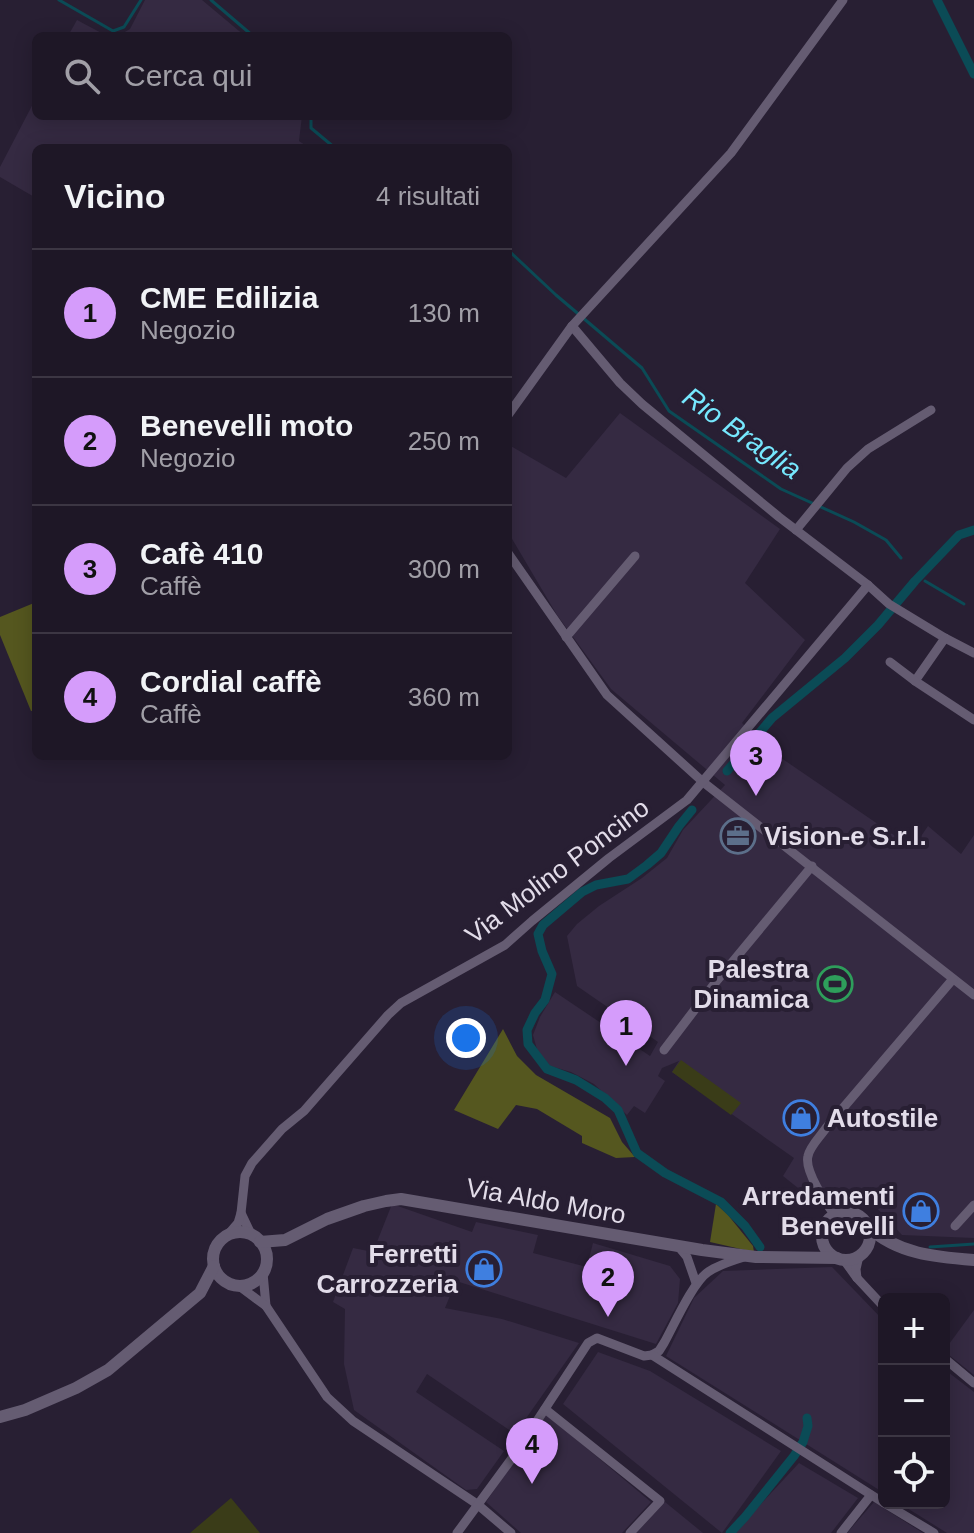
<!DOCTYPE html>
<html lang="it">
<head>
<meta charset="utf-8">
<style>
	:root { --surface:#1e1726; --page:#26202e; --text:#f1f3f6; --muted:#a19fa7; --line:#3c3643; --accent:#d59cfb }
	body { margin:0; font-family:Arial,sans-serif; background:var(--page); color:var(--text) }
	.controls { position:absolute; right:24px; bottom:24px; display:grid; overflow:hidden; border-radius:12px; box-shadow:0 4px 20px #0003 }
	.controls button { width:72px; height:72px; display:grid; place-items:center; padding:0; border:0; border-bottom:2px solid var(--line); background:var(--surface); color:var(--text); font:40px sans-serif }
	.you { position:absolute; left:466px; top:1038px; width:28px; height:28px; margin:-20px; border:6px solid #fff; border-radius:50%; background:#1a73e8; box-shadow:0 0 0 12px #1a73e833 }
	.badge { display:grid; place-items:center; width:52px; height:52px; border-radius:50%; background:var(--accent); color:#111; font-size:26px; font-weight:700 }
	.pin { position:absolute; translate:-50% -66px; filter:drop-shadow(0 2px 4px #0008) }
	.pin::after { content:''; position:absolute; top:42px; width:28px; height:24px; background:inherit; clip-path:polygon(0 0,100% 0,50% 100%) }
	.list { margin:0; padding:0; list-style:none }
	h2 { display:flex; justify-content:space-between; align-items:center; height:104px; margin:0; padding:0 32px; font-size:34px }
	h2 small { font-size:26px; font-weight:400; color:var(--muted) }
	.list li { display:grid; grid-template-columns:52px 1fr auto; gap:24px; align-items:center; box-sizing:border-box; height:128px; padding:0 32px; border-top:2px solid var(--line) }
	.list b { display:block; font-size:30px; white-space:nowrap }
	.list p { margin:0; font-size:26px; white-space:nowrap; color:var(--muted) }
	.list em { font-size:26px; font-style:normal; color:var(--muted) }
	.icon { flex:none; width:44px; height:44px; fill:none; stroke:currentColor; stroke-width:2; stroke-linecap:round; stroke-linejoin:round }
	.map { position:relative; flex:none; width:974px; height:1533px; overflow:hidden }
	.search { position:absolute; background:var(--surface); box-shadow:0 4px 20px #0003; left:32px; top:32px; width:480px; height:88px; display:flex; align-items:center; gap:20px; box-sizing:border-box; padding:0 28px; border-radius:12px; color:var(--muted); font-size:30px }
	.panel { position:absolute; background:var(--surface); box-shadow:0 4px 20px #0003; left:32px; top:144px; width:480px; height:616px; border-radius:12px }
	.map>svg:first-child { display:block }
	.built { fill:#352a42 }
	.green { fill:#3a3c18 }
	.forest { fill:#55571f }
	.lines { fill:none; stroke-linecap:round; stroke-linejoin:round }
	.stream { stroke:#0b4b56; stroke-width:3 }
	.canal { stroke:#0b4b56; stroke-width:9 }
	.street { stroke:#655c72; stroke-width:9 }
	.secondary { stroke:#655c72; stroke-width:12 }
	.labels { text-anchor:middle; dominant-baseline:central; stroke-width:8; stroke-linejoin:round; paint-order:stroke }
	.poi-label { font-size:26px; font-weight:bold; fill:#e2dce9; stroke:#281f33; text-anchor:end }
	.street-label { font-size:26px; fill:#e2dce9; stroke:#281f33 }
	.water-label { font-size:28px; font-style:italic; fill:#76e8fe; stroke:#281f33 }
</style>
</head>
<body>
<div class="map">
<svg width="974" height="1533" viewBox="0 0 974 1533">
	<rect width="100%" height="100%" fill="#281f33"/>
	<g class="built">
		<path d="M145,0H202L245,36H118L130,29Z"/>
		<path d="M77,20L107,36H68Z"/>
		<path d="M36,98V116H302L299,141L309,148H36V198L0,177V167Z"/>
		<path d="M620,413L780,529L745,583L805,640L742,723L768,749L913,848L928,826L961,854L974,835V1238L902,1235L875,1206L808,1196L783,1176L794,1158L672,1072L679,1061L662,1068L658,1076L665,1081L645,1113L634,1106L627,1115L594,1084L571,1072L550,1066L538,1053L533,1035L540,1017L555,992L650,1056L658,1042L577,986L567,936L577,924L599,906L642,878L667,858L683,830L725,785L611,689L557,615L508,532L509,445L566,478Z"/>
		<path d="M392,1204L472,1232L476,1222L538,1235L533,1253L587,1267L593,1243L670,1266L680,1279L678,1303L656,1344L456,1281L445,1308L502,1319L579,1343L515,1434L427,1374L416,1392L504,1451L477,1489L466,1490L354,1410L344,1364L345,1309L333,1302L353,1248L373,1252Z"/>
		<path d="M832,1267L884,1321V1493L666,1356L694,1298L723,1271Z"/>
		<path d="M974,1310V1375L944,1351Z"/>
		<path d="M598,1352L650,1371L781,1451L722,1533L563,1404Z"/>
		<path d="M944,1369L974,1392V1533H947L899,1503H944Z"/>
		<path d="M546,1414L651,1502L622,1533H521L486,1502Z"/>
		<path d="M799,1463L858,1498L831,1533H734Z"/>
		<path d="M665,1502L703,1533H636Z"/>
		<path d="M874,1502L885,1509L923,1533H847Z"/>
	</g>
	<g class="green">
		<path d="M681,1060L741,1103L731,1115L672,1072Z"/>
		<path d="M231,1498L260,1533H190Z"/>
	</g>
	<g class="forest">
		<path d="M34,603L36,609V710L31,711L0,635V617Z"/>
		<path d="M503,1029L517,1056L536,1075L610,1118L622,1142L635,1157L616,1158L582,1143V1136L537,1109L516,1105L498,1129L454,1110Z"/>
		<path d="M716,1204L728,1215L753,1246L754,1252L710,1242Z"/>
	</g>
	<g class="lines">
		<g class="stream">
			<path d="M59,0L113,31L124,27L141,0"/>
			<path d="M211,0L253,36"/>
			<path d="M311,116V128L335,148"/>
			<path d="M508,250L556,295L642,368L669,411L781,489L854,522L886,540L901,558"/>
			<path d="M925,581L964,604"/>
			<path d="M930,1247L974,1244"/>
		</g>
		<g class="canal">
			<path d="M937,0L974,74"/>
			<path d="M727,771L772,718L845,658L878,625L915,581L959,535L974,530"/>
			<path d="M692,810L679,826L661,853L647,865L628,879L596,885L582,892L543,925L538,934L542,951L552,974L545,1000L535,1013L527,1030L528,1044L547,1069L576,1080L605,1098L618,1110L637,1153L665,1173L721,1202L745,1226L760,1247"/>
			<path d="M730,1533L745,1517L794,1456L803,1442L808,1426L807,1418"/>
		</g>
		<g class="street">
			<path d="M572,326L620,383L642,404L779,517L868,585L889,604L945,638L974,653"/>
			<path d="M508,415L572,326L731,153L843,0"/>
			<path d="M796,530L847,468L868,449L931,410"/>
			<path d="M508,553L607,695L703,782L974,995"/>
			<path d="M566,637L635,556"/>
			<path d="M945,638L915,681L974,720"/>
			<path d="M890,662L915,681"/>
			<path d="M664,1050L715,983L812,866"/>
			<path d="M241,1213L252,1236"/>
			<path d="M835,1215C826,1204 804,1170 808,1156C810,1146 820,1137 826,1128L953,979"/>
			<path d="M955,1226L974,1205"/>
			<path d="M226,1237L238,1223L241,1213L245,1176L252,1163L282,1129L304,1111L388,1015L401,1003L505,945L532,921L609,858L687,800L868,585"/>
			<path d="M678,1246L687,1257L696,1283"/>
			<path d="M844,1260L857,1278L884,1307"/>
			<path d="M263,1273L266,1306"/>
			<path d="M857,1278L856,1269L859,1256"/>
			<path d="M239,1286L266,1306L327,1397L353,1421L477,1504L511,1533"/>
			<path d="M652,1355L659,1351L664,1343C674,1325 693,1282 708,1272C718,1265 731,1261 744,1257"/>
			<path d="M944,1358L974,1383"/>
			<path d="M545,1409L660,1501L630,1533"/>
			<path d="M884,1503L934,1533"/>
			<path d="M457,1533L518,1450L588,1343L597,1338L644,1356L652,1355L884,1503"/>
			<path d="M841,1533L871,1495"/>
		</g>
		<g class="secondary">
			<circle cx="846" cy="1236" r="24"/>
			<path d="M868,1227C898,1254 935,1257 974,1260"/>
			<circle cx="240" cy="1259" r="27"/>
			<path d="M260,1242L285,1240L327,1219L364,1206L386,1201L401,1199L702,1250L756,1257L837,1258"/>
			<path d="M0,1417L25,1410L76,1388L108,1370L200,1293L214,1266"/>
		</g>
	</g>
	<defs>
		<symbol id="office-ring" viewBox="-11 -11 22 22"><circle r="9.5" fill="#281f33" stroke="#5c6f8a" stroke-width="1.5"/><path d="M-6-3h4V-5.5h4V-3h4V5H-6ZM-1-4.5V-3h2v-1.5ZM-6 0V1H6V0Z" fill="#5c6f8a"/></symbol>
		<symbol id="stadium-ring" viewBox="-11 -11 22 22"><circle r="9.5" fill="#281f33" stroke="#2e9e5b" stroke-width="1.5"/><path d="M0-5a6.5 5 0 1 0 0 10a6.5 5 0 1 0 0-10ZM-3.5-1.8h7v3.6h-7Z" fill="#2e9e5b"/></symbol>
		<symbol id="shop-ring" viewBox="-11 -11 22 22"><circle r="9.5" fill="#281f33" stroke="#3f7fe0" stroke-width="1.5"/><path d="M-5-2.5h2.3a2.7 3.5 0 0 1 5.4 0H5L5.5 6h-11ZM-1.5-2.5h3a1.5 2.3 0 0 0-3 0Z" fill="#3f7fe0"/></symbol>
	</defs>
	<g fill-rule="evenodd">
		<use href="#office-ring" x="718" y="816" width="40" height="40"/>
		<use href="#stadium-ring" x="815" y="964" width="40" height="40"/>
		<use href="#shop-ring" x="781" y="1098" width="40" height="40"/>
		<use href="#shop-ring" x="901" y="1191" width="40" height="40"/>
		<use href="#shop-ring" x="464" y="1249" width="40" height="40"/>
	</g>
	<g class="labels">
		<g class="poi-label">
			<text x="764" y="836" text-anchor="start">Vision-e S.r.l.</text>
			<text x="809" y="969">Palestra<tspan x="809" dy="30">Dinamica</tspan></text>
			<text x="827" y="1118" text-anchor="start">Autostile</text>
			<text x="895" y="1196">Arredamenti<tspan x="895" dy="30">Benevelli</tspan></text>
			<text x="458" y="1254">Ferretti<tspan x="458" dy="30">Carrozzeria</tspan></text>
		</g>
		<g class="street-label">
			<text transform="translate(557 871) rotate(-37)">Via Molino Poncino</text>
			<text transform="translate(546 1201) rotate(10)">Via Aldo Moro</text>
		</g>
		<g class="water-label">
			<text transform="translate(742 433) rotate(35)">Rio Braglia</text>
		</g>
	</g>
</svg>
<div class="controls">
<button>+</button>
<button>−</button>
<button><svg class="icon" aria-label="locate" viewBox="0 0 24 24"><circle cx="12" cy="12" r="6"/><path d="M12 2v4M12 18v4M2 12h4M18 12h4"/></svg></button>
</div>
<div class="you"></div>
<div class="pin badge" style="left:626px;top:1066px">1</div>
<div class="pin badge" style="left:608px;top:1317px">2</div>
<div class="pin badge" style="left:756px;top:796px">3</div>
<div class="pin badge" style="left:532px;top:1484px">4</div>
<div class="search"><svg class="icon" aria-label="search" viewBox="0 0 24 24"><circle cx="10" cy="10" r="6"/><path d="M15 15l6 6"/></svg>Cerca qui</div>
<section class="panel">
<h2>Vicino<small>4 risultati</small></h2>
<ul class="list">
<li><span class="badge">1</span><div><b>CME Edilizia</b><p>Negozio</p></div><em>130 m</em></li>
<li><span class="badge">2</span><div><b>Benevelli moto</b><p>Negozio</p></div><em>250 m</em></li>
<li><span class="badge">3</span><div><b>Cafè 410</b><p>Caffè</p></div><em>300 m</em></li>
<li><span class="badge">4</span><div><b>Cordial caffè</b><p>Caffè</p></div><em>360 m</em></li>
</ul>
</section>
</div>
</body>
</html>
